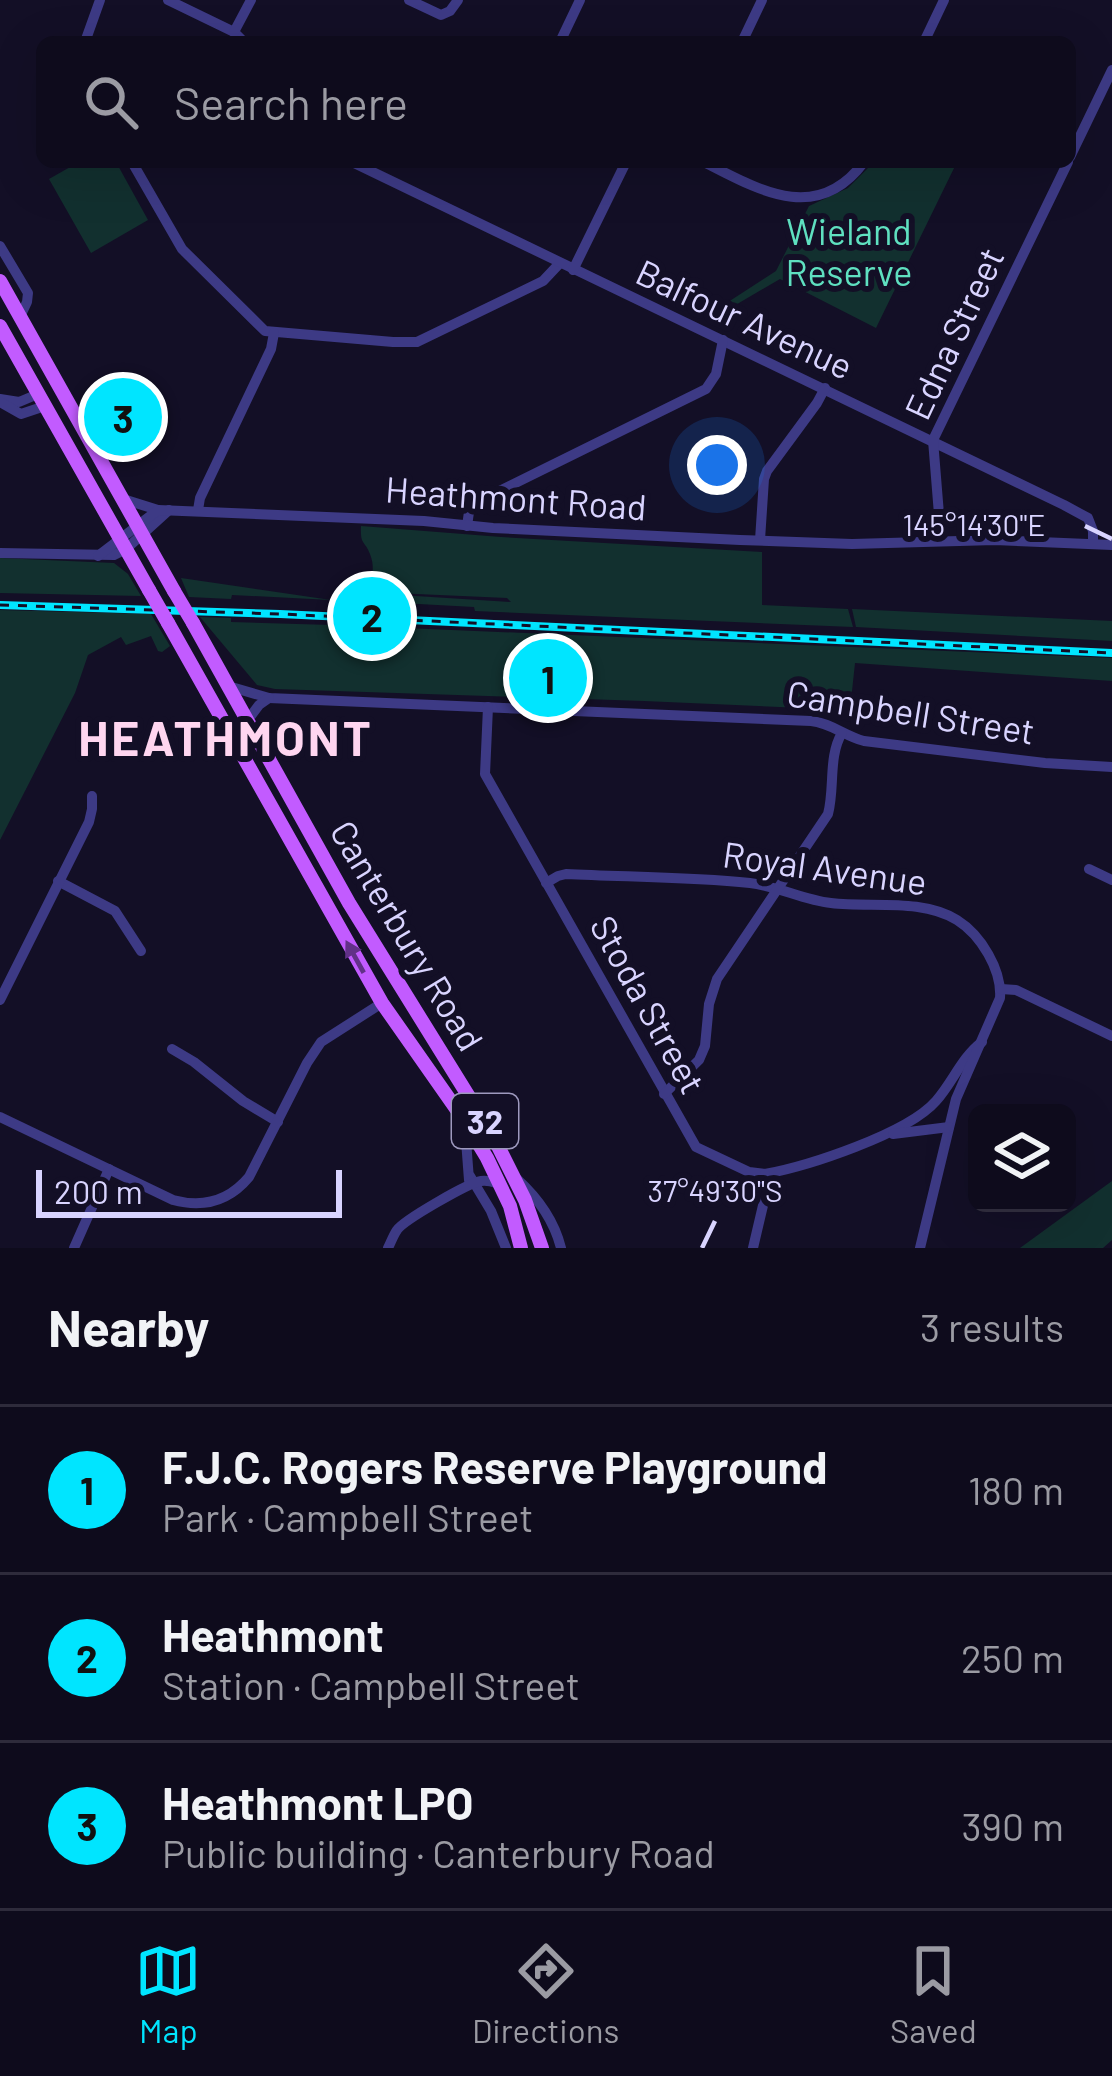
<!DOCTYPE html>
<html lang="en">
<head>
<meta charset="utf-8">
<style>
	:root { --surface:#0e0b1c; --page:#171425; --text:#f1f3f6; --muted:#9b9ba3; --line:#2e2b3b; --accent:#00e5ff }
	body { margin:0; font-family:Barlow,sans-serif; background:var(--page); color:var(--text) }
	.controls { position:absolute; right:36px; bottom:36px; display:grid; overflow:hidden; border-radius:18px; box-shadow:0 12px 48px #0002 }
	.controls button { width:108px; height:108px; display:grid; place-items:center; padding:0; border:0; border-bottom:3px solid var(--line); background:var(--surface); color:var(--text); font:60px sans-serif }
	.scale { position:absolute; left:36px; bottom:30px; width:306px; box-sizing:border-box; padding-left:12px; border:6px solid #d9d4ff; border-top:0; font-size:33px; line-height:42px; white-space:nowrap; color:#d9d4ff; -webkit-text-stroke:9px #130f26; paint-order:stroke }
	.you { position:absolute; left:717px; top:465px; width:42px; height:42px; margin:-30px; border:9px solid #fff; border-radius:50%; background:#1a73e8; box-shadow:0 0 0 18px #1a73e833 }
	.badge { display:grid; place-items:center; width:78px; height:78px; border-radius:50%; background:var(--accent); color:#111; font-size:39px; font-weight:700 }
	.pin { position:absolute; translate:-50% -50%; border:6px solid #fff; box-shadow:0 3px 12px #0006 }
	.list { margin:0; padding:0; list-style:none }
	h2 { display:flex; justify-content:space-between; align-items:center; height:156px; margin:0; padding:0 48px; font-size:51px }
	h2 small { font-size:39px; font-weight:400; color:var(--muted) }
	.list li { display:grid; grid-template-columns:78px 1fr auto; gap:36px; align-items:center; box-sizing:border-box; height:168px; padding:0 48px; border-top:3px solid var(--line) }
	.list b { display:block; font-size:45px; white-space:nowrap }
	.list p { margin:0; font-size:39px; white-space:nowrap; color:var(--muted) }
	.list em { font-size:39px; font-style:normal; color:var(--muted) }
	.icon { flex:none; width:66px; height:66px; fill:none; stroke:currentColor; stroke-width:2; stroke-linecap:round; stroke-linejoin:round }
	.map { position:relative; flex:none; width:1112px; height:1248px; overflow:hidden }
	.search { position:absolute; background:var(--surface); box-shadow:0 12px 48px #0002; left:36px; right:36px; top:36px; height:132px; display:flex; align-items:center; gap:30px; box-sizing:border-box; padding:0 42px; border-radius:18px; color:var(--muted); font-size:45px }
	.sheet { height:660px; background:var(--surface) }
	nav { display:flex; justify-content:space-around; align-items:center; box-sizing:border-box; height:168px; border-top:3px solid var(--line); background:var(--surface); font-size:33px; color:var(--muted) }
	nav a { display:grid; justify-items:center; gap:6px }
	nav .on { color:var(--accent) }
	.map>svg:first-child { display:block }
	.green { fill:#12302f }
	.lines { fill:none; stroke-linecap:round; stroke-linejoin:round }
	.minor { stroke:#3d3a85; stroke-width:10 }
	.major { stroke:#c25bff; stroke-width:14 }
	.rail-casing { stroke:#00e5ff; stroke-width:8 }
	.rail { stroke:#130f26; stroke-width:3; stroke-dasharray:9; stroke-linecap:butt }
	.major-bridge { stroke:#c25bff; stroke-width:14 }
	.oneway { fill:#623188 }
	.ticks { fill:none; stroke:#d9d4ff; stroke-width:4.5 }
	.labels { text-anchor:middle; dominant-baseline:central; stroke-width:12; stroke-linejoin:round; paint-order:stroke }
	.shield { fill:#130f26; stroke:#9e99be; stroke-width:3 }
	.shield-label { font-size:33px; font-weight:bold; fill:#d9d4ff }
	.park-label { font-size:36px; fill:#5fe0c0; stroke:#130f26 }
	.street-label { font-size:36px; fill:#d9d4ff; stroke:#130f26 }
	.district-label { font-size:48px; font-weight:bold; letter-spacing:3px; fill:#ffd6f0; stroke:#130f26 }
	.ticks-label { font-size:30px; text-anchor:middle; fill:#d9d4ff; stroke:#130f26; stroke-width:12; stroke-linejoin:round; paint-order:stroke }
</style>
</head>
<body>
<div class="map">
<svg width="1112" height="1248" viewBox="0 0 1112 1248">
	<rect width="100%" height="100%" fill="#130f26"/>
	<g class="green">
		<path d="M79,162H116L148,220L91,253L49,179Z"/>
		<path d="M874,162H957L876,328L780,279L710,320L705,317L776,271L809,206L848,188Z"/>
		<path d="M361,526L501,537L762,552V605L848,609L853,627L475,611L474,607L400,603V595L511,602L507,598L394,593C360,579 379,577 370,554C365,540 360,546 361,526Z"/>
		<path d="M0,558L114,563L128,574L141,596L0,593Z"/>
		<path d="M181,578L331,600L232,595L231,599L189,597Z"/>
		<path d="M852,609L1112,621V641L856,627Z"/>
		<path d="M0,610L151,614L170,646L162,652L158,651L151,636L126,645L121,637L88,655L75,693L0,840Z"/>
		<path d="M200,617L231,618V622L366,626V630L380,631L382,627L1112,658V681L855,663L850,710L644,701L275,689L257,685Z"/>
		<path d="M1112,1181V1240L1103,1248H1020Z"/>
	</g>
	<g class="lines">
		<g class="minor">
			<path d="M168,0L234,32L244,42"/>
			<path d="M409,0L441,15L450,11L458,0"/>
			<path d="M234,32L251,0"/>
			<path d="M85,42L100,0"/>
			<path d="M560,42L580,0"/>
			<path d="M742,42L762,0"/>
			<path d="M924,42L944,0"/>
			<path d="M1070,157L1112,70"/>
			<path d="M132,162L182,249L265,331L393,342H417L543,281L559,264"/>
			<path d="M352,162L1064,505L1088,518L1093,531V544"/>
			<path d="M704,162C759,190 817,225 864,162"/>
			<path d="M0,246L28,293L27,302L20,317"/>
			<path d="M573,270L626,162"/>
			<path d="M0,399L19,402L38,394"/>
			<path d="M0,402L21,414L45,406"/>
			<path d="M123,499L158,510"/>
			<path d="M198,510L200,498L271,349L274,333"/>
			<path d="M467,526L469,512L475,503L706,389L716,374L723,340"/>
			<path d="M941,539L933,440L1068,162"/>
			<path d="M760,540L764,479L767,471L817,403L825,388"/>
			<path d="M0,553L114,555L126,549L169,510"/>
			<path d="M98,556L158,510L424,521L493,528L740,540L852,544L995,540L1112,545"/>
			<path d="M228,686L269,698L811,721C831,723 845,736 864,741L1045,763L1112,767"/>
			<path d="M488,707L485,774L696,1147L749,1172L765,1174C808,1166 907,1134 936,1101C953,1082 961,1058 982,1042"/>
			<path d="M247,721L259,705L269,698"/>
			<path d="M1089,869L1112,880"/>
			<path d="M58,881L115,911L141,951"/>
			<path d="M546,883L558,876L566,874C627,877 690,877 750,883C778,886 803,900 831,903C871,908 921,898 957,920C981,935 1002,970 1000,998L956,1099L920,1248"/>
			<path d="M1001,989L1016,990L1112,1036"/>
			<path d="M0,1000L89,822L92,809V796"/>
			<path d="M172,1049L194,1062L243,1101L278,1122"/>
			<path d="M664,1094L699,1060L705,1046L709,1004L717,979L828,814C835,788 828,756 842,733"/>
			<path d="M0,1117L173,1200C203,1208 229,1201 249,1177L307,1063L321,1042L382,1003"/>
			<path d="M465,1127L469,1180"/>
			<path d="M893,1134L949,1127"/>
			<path d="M470,1176L491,1211L506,1248"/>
			<path d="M517,1179C538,1198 554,1220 561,1248"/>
			<path d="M74,1248L109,1169"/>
			<path d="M388,1248C391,1242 393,1236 397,1230C404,1220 468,1183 481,1181C489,1180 493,1182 500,1184"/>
			<path d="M753,1248L765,1197V1174"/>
		</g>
		<g class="major">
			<path d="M0,281L174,591"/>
			<path d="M0,326L149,590"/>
			<path d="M168,623L382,1003L464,1120L487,1158L510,1206L521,1248"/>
			<path d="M193,623L349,903L492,1134L525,1200L542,1248"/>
		</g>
		<defs>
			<path id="rail" d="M0,605L280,614L1112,653"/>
		</defs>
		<use href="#rail" class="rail-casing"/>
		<use href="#rail" class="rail"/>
		<g class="major-bridge">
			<path d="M149,590L168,623"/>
			<path d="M174,591L193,623"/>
		</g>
	</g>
	<defs><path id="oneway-solid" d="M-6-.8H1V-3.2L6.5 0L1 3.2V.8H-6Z" transform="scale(3)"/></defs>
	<use class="oneway" href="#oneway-solid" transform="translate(355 957) rotate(-119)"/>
	<path class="ticks" d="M1085,526L1112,539M702,1248L715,1221"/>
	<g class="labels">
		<rect class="shield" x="452" y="1094" width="66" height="54" rx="9"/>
		<g class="shield-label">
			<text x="485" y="1121">32</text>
		</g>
		<g class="park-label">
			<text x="849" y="230">Wieland<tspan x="849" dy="41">Reserve</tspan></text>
		</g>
		<g class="street-label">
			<text transform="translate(745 318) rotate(25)">Balfour Avenue</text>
			<text transform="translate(953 333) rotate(-65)">Edna Street</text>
			<text transform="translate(516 497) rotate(4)">Heathmont Road</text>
			<text transform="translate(911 711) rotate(9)">Campbell Street</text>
			<text transform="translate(825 867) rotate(8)">Royal Avenue</text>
			<text transform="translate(408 935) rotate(59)">Canterbury Road</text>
			<text transform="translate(649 1004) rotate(61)">Stoda Street</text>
		</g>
		<g class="district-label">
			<text x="226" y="737">HEATHMONT</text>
		</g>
	</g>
	<g class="ticks-label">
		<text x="974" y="536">145°14'30"E</text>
		<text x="715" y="1202">37°49'30"S</text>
	</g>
</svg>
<div class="controls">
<button><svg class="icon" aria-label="layers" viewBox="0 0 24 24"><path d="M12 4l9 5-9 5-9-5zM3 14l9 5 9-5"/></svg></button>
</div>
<div class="scale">200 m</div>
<div class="you"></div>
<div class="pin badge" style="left:548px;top:678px">1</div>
<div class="pin badge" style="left:372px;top:616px">2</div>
<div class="pin badge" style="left:123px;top:417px">3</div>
<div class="search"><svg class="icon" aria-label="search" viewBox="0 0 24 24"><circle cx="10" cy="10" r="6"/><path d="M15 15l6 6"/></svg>Search here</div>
</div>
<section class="sheet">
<h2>Nearby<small>3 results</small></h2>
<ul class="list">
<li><span class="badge">1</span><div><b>F.J.C. Rogers Reserve Playground</b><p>Park · Campbell Street</p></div><em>180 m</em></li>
<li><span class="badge">2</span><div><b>Heathmont</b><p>Station · Campbell Street</p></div><em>250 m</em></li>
<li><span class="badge">3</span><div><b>Heathmont LPO</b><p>Public building · Canterbury Road</p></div><em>390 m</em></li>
</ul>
</section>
<nav>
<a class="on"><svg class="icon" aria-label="map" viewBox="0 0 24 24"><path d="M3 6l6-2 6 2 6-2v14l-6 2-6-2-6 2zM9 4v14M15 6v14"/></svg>Map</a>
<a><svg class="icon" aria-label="directions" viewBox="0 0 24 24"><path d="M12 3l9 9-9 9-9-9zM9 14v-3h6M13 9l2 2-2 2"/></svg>Directions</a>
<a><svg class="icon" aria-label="saved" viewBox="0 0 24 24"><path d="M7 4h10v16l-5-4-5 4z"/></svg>Saved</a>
</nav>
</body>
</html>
